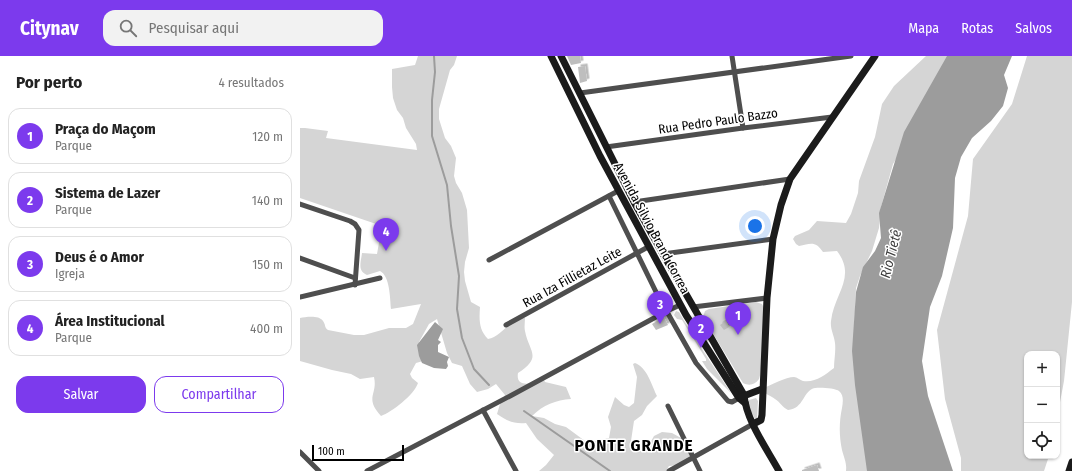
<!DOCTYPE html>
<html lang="pt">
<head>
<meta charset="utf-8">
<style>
	:root { --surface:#fff; --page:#f2f2f2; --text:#222; --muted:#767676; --line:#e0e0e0; --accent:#7c3aed }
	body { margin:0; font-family:"Fira Sans Condensed",sans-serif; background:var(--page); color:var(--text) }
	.controls { position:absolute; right:12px; bottom:12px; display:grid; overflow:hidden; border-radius:8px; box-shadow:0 1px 3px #0004 }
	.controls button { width:36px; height:36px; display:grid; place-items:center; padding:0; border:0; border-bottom:1px solid var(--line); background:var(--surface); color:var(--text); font:20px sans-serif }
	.scale { position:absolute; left:12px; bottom:10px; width:92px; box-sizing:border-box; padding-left:4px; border:2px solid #000; border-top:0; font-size:11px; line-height:14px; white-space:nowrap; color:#000; -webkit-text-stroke:3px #fff; paint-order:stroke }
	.you { position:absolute; left:455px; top:170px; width:14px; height:14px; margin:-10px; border:3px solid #fff; border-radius:50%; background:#1a73e8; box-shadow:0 0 0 6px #1a73e833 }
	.badge { display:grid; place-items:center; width:26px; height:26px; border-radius:50%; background:var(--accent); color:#fff; font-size:13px; font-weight:700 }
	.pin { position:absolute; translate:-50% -33px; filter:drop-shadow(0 1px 2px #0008) }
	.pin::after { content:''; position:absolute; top:21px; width:14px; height:12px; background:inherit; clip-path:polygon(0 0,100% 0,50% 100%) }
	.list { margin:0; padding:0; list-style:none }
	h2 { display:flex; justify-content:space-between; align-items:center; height:52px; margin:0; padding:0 16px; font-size:17px }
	h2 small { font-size:13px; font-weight:400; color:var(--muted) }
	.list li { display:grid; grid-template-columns:26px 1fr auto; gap:12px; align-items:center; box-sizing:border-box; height:56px; margin:0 8px 8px; padding:0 8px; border:1px solid var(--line); border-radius:12px }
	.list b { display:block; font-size:15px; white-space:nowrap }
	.list p { margin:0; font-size:13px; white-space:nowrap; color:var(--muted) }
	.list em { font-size:13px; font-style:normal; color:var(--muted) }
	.actions { display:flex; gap:8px; padding:12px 16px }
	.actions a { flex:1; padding:9px 0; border:1px solid var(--accent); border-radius:12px; text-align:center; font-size:14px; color:var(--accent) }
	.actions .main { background:var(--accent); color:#fff }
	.icon { flex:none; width:22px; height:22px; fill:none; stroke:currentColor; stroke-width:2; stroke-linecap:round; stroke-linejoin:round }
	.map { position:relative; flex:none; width:772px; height:415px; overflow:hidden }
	header { display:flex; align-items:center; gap:24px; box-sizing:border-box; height:56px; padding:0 20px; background:var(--accent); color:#fff }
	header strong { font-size:19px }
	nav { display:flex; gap:22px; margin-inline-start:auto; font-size:14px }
	.search { width:280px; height:36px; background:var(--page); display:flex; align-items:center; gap:10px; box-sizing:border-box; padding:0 14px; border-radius:12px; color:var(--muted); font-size:15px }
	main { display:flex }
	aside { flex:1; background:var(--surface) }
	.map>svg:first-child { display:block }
	.green { fill:#d5d5d5 }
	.water { fill:#9c9c9c }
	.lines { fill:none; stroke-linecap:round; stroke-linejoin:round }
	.stream { stroke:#9c9c9c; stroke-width:2 }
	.building { fill:#bebebe; filter:url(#shadow) }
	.street { stroke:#4e4e4e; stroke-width:5 }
	.secondary { stroke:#1b1b1b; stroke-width:7 }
	.labels { text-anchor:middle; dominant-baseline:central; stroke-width:3; stroke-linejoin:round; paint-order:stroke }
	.street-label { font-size:13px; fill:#000; stroke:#fff }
	.water-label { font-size:14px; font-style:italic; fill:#3d3d3d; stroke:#fff }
	.district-label { font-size:17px; font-weight:bold; letter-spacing:1px; fill:#000; stroke:#fff }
</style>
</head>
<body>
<header>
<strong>Citynav</strong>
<div class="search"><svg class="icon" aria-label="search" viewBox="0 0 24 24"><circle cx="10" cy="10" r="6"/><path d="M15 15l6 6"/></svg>Pesquisar aqui</div>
<nav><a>Mapa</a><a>Rotas</a><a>Salvos</a></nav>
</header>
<main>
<aside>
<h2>Por perto<small>4 resultados</small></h2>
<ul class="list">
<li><span class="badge">1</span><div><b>Praça do Maçom</b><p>Parque</p></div><em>120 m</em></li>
<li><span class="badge">2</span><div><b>Sistema de Lazer</b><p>Parque</p></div><em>140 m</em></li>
<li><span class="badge">3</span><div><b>Deus é o Amor</b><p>Igreja</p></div><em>150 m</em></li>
<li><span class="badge">4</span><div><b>Área Institucional</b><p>Parque</p></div><em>400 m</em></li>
</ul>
<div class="actions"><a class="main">Salvar</a><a>Compartilhar</a></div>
</aside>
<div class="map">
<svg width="772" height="415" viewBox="0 0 772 415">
	<defs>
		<filter id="shadow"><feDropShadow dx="2.5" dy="-2.5" stdDeviation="0" flood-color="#0004"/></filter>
	</defs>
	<rect width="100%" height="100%" fill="#fff"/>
	<g class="green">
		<path d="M118,0H157L154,9L150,14L139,53V63L145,82L151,90L156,102L154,120L156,127L162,137L167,154L169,192L165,206L164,216L165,225L171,246L180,251C179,264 179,274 188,283C202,281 211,260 225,262C225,266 224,271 225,275C229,296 243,301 218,317C215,334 236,326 244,324L245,326L266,331L271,343C256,344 243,349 232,360L244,362L255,368L266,371L285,385H296L309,382L311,371L308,361L315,341L324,349L329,351L334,347L337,321L333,308L335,307C347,311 352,330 357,340L347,350L342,359L334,365L331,385L338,392L349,389L354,380L362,376L372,377L381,382L394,405L379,409L369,410L366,415H239L246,409L254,399L237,383L226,367C214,368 207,365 197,358L200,348L205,339L196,328L188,333L177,336L170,328L162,310L152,307L147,297L137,263L129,268L119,286L120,295L123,305L116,307L110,318L112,322L118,327C114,339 92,356 81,360C64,341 78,339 74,321L60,323L51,318L32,314L0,305V262C6,261 19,259 23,265C26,269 24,271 28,274L54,279H64L89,272H106L113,268L121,248L91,253C90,242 90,220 80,215L67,219C57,215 61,206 62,197L77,198L82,170L0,142V72H5L28,75L26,82L117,94L116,88L106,72L103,62L97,54L93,42L92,31V13L115,9Z"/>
		<path d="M626,0H648L612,77L593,108L581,151L579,172L572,195L560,220L556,232L554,278L574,415H546C547,407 544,402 542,394C539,380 539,366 542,352C543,346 544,339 539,335C536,332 519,331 515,332C503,334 504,353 488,354C482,351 480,346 475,343C470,339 465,339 461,333C469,330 486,321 494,321C497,321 500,324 503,325C515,327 525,319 534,312C534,304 536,295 535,287C534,279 530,273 531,265C534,238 557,221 537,195L523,196C516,185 511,187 499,190L496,188L493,183L495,180L509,174L517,165L546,167L551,158L558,137L559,125L575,81L582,48L594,30Z"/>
		<path d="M727,0H772V246L764,325L757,362V298H727V400H749L744,415H661V402L645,343L637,274L668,160L673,103L712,48Z"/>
		<path d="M456,246L462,248L464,252C463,264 463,315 459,323C455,329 449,330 443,327L403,261L405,255L409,253Z"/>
		<path d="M376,255L379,256L394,281L431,337L407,313L402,305H406V303L382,264L377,263L374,259Z"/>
		<path d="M456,342L458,345L457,362L455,363L447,347L449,344Z"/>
	</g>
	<g class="water">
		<path d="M647,0H712L704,19L708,32L703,50L691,65L672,82L661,101L655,122L653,172L642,220L630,251L622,305L628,340L653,415H567L555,329L552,295L556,236L563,211L575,195L581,182L579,157L604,76Z"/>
		<path d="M135,266L143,273L138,284L141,286L138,289V296L149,301L147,306L148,310L146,313L134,312L122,307L119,300L117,289Z"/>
	</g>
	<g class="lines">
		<g class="stream">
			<path d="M134,0L135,16L132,44V80L147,129L151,170L159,220L157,253L162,282L174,313L189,329"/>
			<path d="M224,355L310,415"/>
		</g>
	</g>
	<g class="building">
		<path d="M267,0H280L281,7L271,9Z"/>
		<path d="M285,10L287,25L280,27L278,11Z"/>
		<path d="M364,261L368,269L356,274L352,268Z"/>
		<path d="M426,265L429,271L424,274L420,269Z"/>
		<path d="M517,409L519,415H502V414Z"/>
	</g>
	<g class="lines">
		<g class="street">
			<path d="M432,0L443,72"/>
			<path d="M280,37L551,0"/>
			<path d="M306,91L443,72L532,61"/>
			<path d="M309,140L358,240L396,307L428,345L432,346L439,342"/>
			<path d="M334,146L490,123"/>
			<path d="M0,148L50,165L55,168L59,174L55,229"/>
			<path d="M363,198L473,183"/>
			<path d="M0,202L55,222"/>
			<path d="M189,204L318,135"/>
			<path d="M0,241L80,222"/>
			<path d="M393,251L467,242"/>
			<path d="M206,269L348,191"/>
			<path d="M368,350L400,415"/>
			<path d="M183,354L216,415"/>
			<path d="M0,396L19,415"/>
			<path d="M67,415L212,339L367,255L380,249"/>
			<path d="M369,415L453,368"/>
		</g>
		<g class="secondary">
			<path d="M251,0L300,100L386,259L439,342L445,347"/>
			<path d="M261,0L334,146L363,198L444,339C446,364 467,393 479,415"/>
			<path d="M441,341L462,333"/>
			<path d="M453,368L461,364L462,359L467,242L473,183L481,149L490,123L575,0"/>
			<path d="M769,415L772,406"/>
		</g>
	</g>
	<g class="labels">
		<g class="street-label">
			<text transform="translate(418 65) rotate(-8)">Rua Pedro Paulo Bazzo</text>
			<text transform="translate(352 172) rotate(62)">Avenida Silvio Brand Correa</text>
			<text transform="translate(272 221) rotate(-29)">Rua Iza Fillietaz Leite</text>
		</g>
		<g class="water-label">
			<text transform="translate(591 198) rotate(-76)">Rio Tietê</text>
		</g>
		<g class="district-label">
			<text x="334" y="389">PONTE GRANDE</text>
		</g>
	</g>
</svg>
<div class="controls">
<button>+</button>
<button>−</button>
<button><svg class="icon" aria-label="locate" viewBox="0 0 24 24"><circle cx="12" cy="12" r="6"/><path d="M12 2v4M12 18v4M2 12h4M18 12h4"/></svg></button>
</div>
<div class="scale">100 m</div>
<div class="you"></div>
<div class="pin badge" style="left:438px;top:279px">1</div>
<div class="pin badge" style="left:401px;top:292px">2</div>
<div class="pin badge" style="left:360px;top:268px">3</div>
<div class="pin badge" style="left:86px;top:195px">4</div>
</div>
</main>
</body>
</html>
